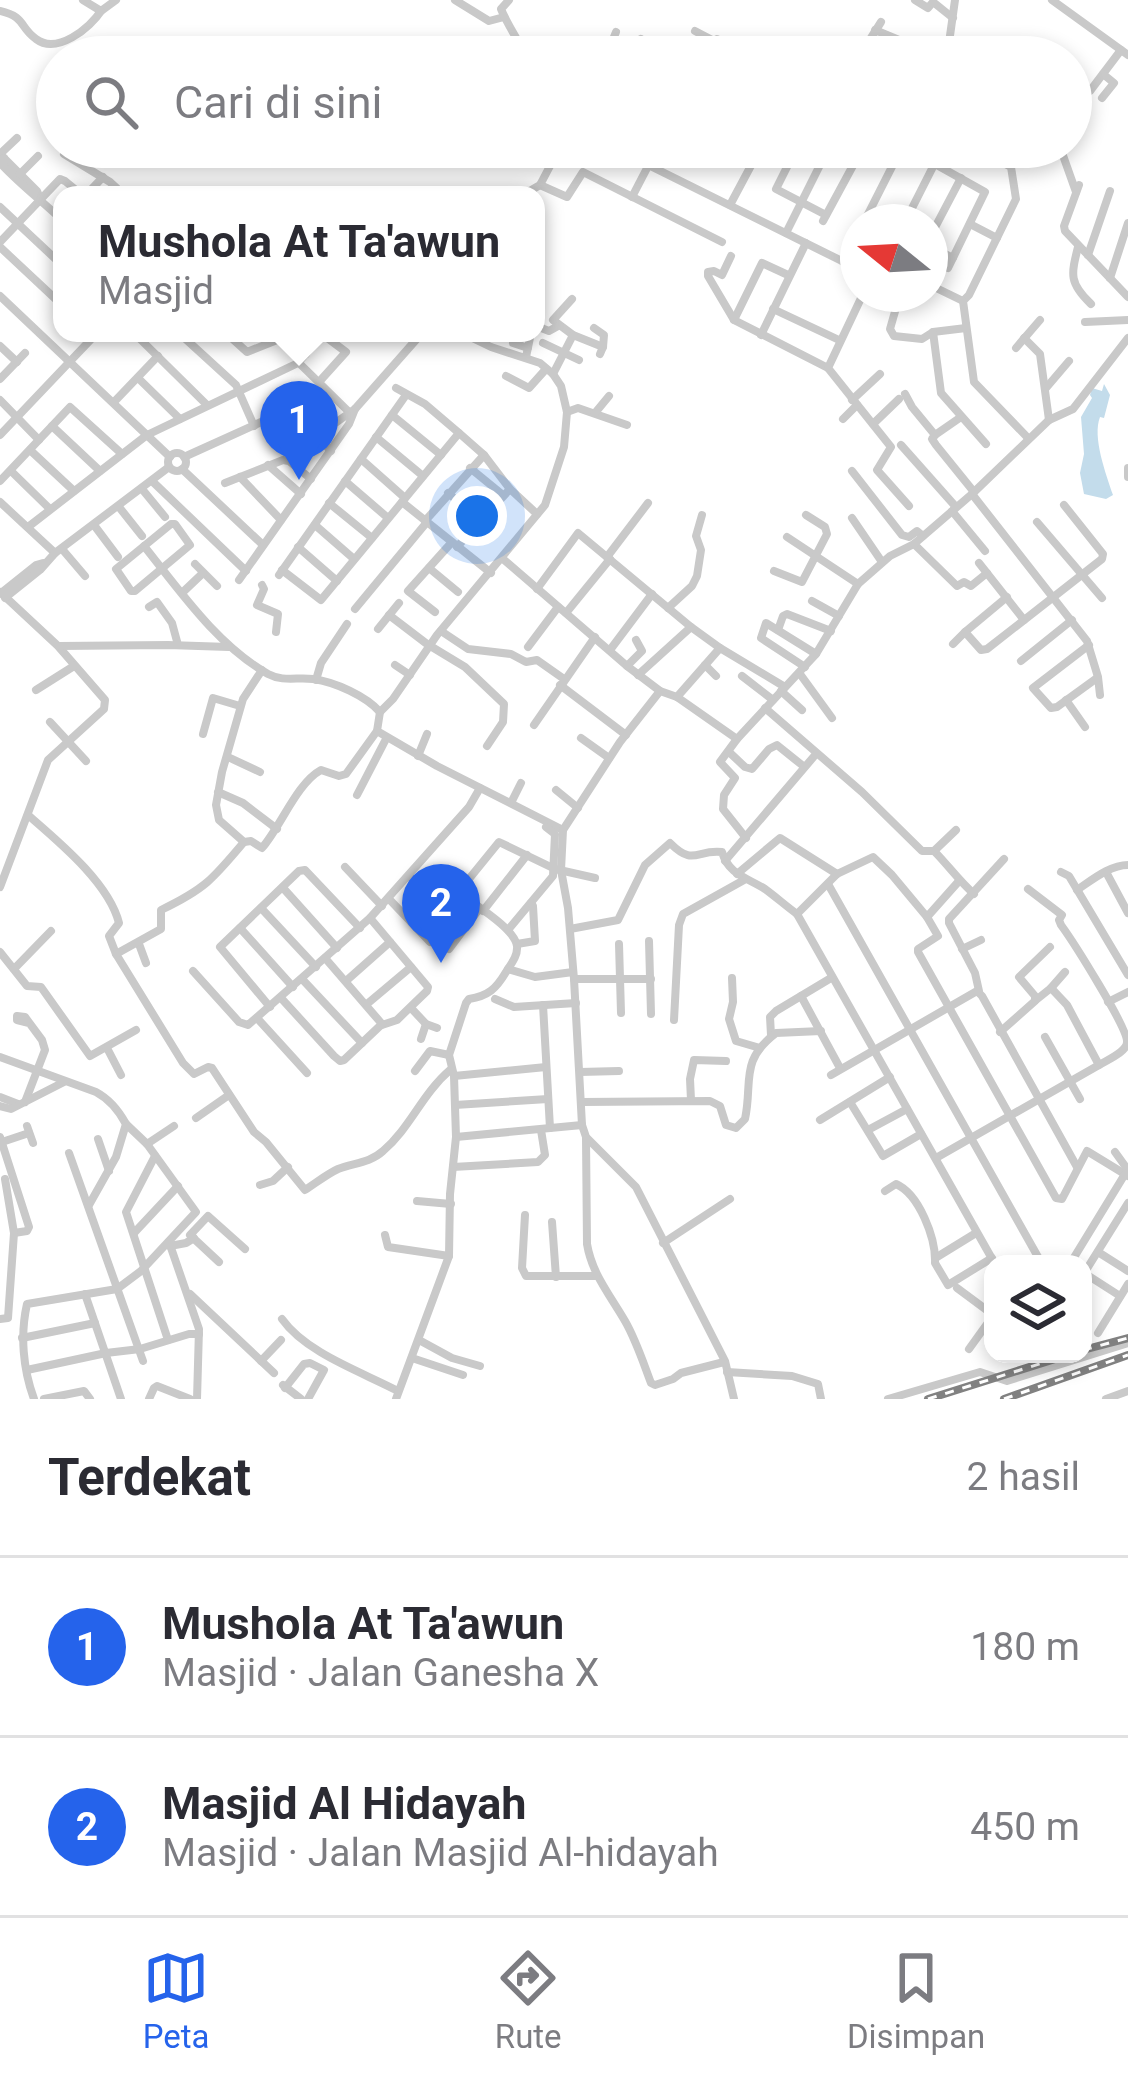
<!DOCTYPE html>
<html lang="id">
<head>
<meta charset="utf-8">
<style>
	:root { --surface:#fff; --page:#f7f7f7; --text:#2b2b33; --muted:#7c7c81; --line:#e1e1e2; --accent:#2563eb }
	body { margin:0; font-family:Roboto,sans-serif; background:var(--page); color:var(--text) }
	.controls { position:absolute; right:36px; bottom:36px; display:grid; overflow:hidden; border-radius:24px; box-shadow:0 6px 18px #0003 }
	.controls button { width:108px; height:108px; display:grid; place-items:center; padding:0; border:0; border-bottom:3px solid var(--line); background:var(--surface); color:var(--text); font:60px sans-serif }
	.compass { position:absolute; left:840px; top:204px; width:108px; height:108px; border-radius:50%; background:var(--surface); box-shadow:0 6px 18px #0003; rotate:288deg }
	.you { position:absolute; left:477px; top:516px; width:42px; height:42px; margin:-30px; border:9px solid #fff; border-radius:50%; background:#1a73e8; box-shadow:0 0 0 18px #1a73e833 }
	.badge { display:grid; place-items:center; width:78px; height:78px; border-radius:50%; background:var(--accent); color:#fff; font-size:39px; font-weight:700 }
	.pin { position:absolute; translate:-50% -99px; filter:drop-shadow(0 3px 6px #0008) }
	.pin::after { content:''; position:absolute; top:63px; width:42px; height:36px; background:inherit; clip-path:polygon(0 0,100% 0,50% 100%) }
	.popup { position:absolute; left:53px; top:186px; width:492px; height:156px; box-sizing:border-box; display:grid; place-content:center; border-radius:24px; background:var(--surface); filter:drop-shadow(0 3px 9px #0005); font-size:39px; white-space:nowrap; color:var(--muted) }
	.popup b { font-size:45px; color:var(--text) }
	.popup::after { content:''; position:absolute; left:50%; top:100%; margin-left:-24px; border:24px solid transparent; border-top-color:var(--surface) }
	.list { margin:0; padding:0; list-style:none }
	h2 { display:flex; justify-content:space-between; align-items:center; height:156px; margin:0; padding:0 48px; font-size:51px }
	h2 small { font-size:39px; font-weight:400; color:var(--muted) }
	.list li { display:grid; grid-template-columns:78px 1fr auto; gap:36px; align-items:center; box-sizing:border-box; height:180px; padding:0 48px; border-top:3px solid var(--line) }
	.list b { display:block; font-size:45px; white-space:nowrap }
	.list p { margin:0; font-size:39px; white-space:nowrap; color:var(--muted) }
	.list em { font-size:39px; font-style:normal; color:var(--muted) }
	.icon { flex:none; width:66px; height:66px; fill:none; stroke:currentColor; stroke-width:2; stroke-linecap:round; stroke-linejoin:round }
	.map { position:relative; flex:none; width:1128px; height:1399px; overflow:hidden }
	.search { position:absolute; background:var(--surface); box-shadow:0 6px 18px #0003; left:36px; right:36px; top:36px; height:132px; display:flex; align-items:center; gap:30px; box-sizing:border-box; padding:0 42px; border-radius:66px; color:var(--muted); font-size:45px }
	.sheet { height:516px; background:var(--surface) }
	nav { display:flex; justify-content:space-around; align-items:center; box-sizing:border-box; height:168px; border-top:3px solid var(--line); background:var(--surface); font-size:33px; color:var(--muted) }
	nav a { display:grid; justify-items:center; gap:6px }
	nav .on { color:var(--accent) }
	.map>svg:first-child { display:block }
	.water { fill:#c3dceb }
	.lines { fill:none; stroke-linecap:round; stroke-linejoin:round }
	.minor { stroke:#c9c9c9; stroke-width:8 }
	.rail-casing { stroke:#818181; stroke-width:8 }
	.rail { stroke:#fff; stroke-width:3; stroke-dasharray:9; stroke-linecap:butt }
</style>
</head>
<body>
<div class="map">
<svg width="1128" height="1399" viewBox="0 0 1128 1399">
	<rect width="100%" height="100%" fill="#fff"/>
	<path class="water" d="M1104,384L1110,395L1104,418L1100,417C1092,437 1106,474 1113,495L1106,499L1084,494L1080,473L1084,454L1081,417L1092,398L1090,395L1092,388L1102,391Z"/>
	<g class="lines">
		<g class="minor">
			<path d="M83,0L101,11L116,0"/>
			<path d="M455,0L489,21L504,17"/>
			<path d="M509,0L501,9C507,24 519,41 526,57"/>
			<path d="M915,0L928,8L933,2L953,18"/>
			<path d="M1052,0L1128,55"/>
			<path d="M0,11C26,17 19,27 36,39C57,55 90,28 101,11"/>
			<path d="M875,30L911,45L907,57"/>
			<path d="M695,31L714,41L717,39L752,57"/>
			<path d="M678,47L681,57"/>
			<path d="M609,48L639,57"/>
			<path d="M634,56L641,39"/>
			<path d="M606,57L616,32"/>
			<path d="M658,57L665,44"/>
			<path d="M706,57L714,41"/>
			<path d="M774,57L777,51"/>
			<path d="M808,57L813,47"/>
			<path d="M859,57L881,22"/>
			<path d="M947,57L955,0"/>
			<path d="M1081,97L1090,91L1121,50"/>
			<path d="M1102,98L1114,83L1103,74"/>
			<path d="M612,147L858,269"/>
			<path d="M694,147L718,159L728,147"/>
			<path d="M797,147L776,189L826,215"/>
			<path d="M973,147L1011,167L1016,199L969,295L963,301L974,382L1028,438"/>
			<path d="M1060,147L1076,192"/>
			<path d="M0,154L37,191L40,198"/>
			<path d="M0,154L17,138"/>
			<path d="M64,154L110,182L124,195"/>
			<path d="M4,158L3,166C22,186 42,201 62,220"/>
			<path d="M935,164L985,192L948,268"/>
			<path d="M20,174L38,156"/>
			<path d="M540,185L567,197L583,172L722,242"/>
			<path d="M1079,185L1064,226L1065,231L1128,297"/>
			<path d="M86,195L103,177"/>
			<path d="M523,195L540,185L560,147"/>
			<path d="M632,197L658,147"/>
			<path d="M730,205L761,147"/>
			<path d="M0,207L62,265"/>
			<path d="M823,221L863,147"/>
			<path d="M864,222L902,147"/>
			<path d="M905,222L943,147"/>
			<path d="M970,224L997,238"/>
			<path d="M786,233L829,147"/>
			<path d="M930,237L961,178"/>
			<path d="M0,242L60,179L65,181L82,195"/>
			<path d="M930,246L953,258"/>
			<path d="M0,247L62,305"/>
			<path d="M1078,247C1071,275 1069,283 1091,304"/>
			<path d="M1088,255L1110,191"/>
			<path d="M731,256L722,275L714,271L708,272V276L734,320L828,368"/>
			<path d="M843,262L858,234"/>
			<path d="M1110,278L1128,223"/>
			<path d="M930,285L963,301"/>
			<path d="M863,294L828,368L891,447L877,470L909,506"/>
			<path d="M871,294L896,308L890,329L894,336L922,339L933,332L966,328"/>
			<path d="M0,296L170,457"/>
			<path d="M572,299L553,320L573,335L603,347L600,354"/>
			<path d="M773,309L839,340"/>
			<path d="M734,320L762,263L788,275"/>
			<path d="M1085,322L1128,320"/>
			<path d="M536,326L549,331L558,326"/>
			<path d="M594,328L604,335L603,347"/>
			<path d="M933,332L941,393L986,444"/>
			<path d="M134,333L207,405"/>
			<path d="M179,333L236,385L254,426"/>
			<path d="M226,333L247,352L277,340L283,333"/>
			<path d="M282,333L306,354"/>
			<path d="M462,333L491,347L540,363L553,374L561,386L567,412L564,447L545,505L437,635L393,699L380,712L377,731L437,766L563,830"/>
			<path d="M761,335L806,243"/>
			<path d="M1024,338L1040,354L1049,420"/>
			<path d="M513,343L528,348"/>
			<path d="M543,343L579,360"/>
			<path d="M0,346L17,362"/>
			<path d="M1016,348L1040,320"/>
			<path d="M526,357L531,333"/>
			<path d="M299,363L349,412"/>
			<path d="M553,374L573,335"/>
			<path d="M506,376L529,388L546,369"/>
			<path d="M138,378L180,419"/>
			<path d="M0,379L25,353"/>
			<path d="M319,382L346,352L322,334"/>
			<path d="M396,388L425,404L459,433L484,455L510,489L537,514"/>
			<path d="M1046,388L1069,361"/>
			<path d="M905,394L912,407L935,435L932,439L936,445L974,492"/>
			<path d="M0,400L39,440"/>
			<path d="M852,400L880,374"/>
			<path d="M114,402L158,356"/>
			<path d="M567,412L578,408L627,425"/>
			<path d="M595,413L609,396"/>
			<path d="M392,415L441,455"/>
			<path d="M843,419L857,405"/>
			<path d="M873,424L899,399"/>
			<path d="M52,426L100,471"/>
			<path d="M0,435L97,333"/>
			<path d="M935,435L961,417"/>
			<path d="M317,436L355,409L422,333"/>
			<path d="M376,437L423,476"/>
			<path d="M901,445L956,507"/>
			<path d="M30,450L74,491"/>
			<circle cx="177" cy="462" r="9"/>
			<path d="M184,457L281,413C301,417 317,436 331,451"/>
			<path d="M361,459L405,498"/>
			<path d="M268,465L301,494"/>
			<path d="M470,468L503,495"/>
			<path d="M1128,468V477"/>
			<path d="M182,469L263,545"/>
			<path d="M11,471L50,509"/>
			<path d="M852,471L902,535L909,537L917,531L923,536"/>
			<path d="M240,477L281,520"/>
			<path d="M0,481L70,407L122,454"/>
			<path d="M152,481L246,571"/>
			<path d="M345,481L388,518"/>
			<path d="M225,483L283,460L289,461L311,479"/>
			<path d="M142,489L165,517"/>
			<path d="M448,493L480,520"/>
			<path d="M972,494L1087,641L1098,677L1100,695"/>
			<path d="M0,502L55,553"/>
			<path d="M402,502L491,573"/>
			<path d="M329,503L372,538"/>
			<path d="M119,507L142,536"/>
			<path d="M952,511L985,551"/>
			<path d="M852,518L882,562"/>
			<path d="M425,521L484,455"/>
			<path d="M1037,522L1102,598"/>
			<path d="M171,524H175L190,545L135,591H131L116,569Z"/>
			<path d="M94,525L118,557"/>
			<path d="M315,525L354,559"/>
			<path d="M28,527L147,435L298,363L322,335"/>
			<path d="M787,537L858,584"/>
			<path d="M914,544L957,586L964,582L971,586L987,573"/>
			<path d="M144,546C180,591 217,645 268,674C283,682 297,677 313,679C335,682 366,696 380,712"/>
			<path d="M298,547L337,581"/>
			<path d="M457,547L510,489"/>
			<path d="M62,549L85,576"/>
			<path d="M607,557L648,503"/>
			<path d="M503,559L627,666L660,691L677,697L737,739"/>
			<path d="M979,563L1024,620"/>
			<path d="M195,564L217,586"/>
			<path d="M429,568L458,592"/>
			<path d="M282,570L321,600L459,433"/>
			<path d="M774,571L802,582L827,534L825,527L806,515"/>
			<path d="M279,575L406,395"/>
			<path d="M239,580L349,424L355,409"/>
			<path d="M262,585L264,589L257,605L278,614L276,632"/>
			<path d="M537,589L578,533L691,627L720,648L785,687"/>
			<path d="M0,592L58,646L105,700L104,709L48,760L0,887"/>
			<path d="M183,592L203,573"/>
			<path d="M1,593L36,565L43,563"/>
			<path d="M5,598L40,570L55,553L169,467"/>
			<path d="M812,601L839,616"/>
			<path d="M149,607L157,602L172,623L178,645"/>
			<path d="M668,608L692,586L697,576L701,550L696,536L702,515"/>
			<path d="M355,609L427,522"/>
			<path d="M435,612L408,591L452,542"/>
			<path d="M566,613L610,559"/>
			<path d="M389,615L427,644L465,667L504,704L503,722L487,746"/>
			<path d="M378,629L399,603"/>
			<path d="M778,630L783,616L787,614L831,631"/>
			<path d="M441,631L468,649L511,654L526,662L537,660L564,679"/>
			<path d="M965,632L1007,597"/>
			<path d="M953,644L965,632L981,650L987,649L1102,559L1103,554L1064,505"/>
			<path d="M1089,645L1033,688L1051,708L1057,707L1097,678"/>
			<path d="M59,646L168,645L229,647"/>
			<path d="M528,647L558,607"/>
			<path d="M610,650L652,594"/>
			<path d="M1021,661L1072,620"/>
			<path d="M395,665L410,675"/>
			<path d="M705,665L716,676"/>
			<path d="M627,666L642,651L636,640"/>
			<path d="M805,667L761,638L766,623L816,654"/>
			<path d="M262,670L243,699L222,772L216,805L219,820L244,842L251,841L262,848C281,826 297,783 321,770L339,776L346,774L377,731"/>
			<path d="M800,674L832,718"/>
			<path d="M638,675L691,627"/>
			<path d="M742,676L773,700"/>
			<path d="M316,680L321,663L347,624"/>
			<path d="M560,685L626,735"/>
			<path d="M36,690L74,666"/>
			<path d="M660,691L620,742L563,830L561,870L568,908L574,979L582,1125L586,1137L636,1187L725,1361L734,1399"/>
			<path d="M781,691L802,710"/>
			<path d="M677,697L720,648"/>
			<path d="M1066,700L1085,727"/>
			<path d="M765,708L862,792L922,851H934C948,865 959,881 974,894"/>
			<path d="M50,722L86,761"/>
			<path d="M534,725L595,637"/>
			<path d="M203,734L213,698L240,706"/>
			<path d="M581,738L609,758"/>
			<path d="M729,752L745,767L752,769L769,749L777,745L802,765"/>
			<path d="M418,756L427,734"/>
			<path d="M228,757L260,772"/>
			<path d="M556,790L578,808"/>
			<path d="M218,792L243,803L277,829"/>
			<path d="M357,795L386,739"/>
			<path d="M511,803L521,783"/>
			<path d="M28,815C59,842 109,883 119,923L109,936L116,954L183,1063L194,1074L208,1067L212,1068L254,1132L266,1142L305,1190C316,1183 327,1174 338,1169C353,1163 370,1163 383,1151C410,1128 422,1094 450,1070"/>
			<path d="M746,838L723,809L724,795L735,778L720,762L737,739L816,654L858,584L890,556L914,544L972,494L1049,420L1073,409L1128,338"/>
			<path d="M934,851L956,830"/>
			<path d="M725,861L816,754"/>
			<path d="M345,867L382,906"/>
			<path d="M1061,872L1069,876L1128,975"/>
			<path d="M1106,872L1128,913"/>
			<path d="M737,874L780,838L837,874"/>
			<path d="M410,877L452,918"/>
			<path d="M959,881L927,917L938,936L918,949V952L1056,1198L1062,1199L1087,1151L1128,1176"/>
			<path d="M828,884L1042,1264"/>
			<path d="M284,889L337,948"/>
			<path d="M1077,890C1092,880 1110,865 1128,865"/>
			<path d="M389,899L430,942"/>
			<path d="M261,908L316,967"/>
			<path d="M483,911L527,855"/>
			<path d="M927,917L892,875L873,857L837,874L797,914L995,1264"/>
			<path d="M370,918L428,987L427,991L397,1020L382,1025"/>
			<path d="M240,928L293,987"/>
			<path d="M570,929L618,920L645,865L670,843C694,867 696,849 722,852C729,875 746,877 765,889C776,897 786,906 797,914"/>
			<path d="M508,930L553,876L555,834L546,827"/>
			<path d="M649,941L651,1014"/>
			<path d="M139,944L146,963"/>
			<path d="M517,944L535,941L533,906L531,903"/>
			<path d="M619,944L621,1013"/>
			<path d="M449,949L479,909"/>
			<path d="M962,949L981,940"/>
			<path d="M0,952L27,986L41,987L90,1056L136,1030"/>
			<path d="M116,954L161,929V910C205,889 213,879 244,842"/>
			<path d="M14,969L51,931"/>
			<path d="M508,969L535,977L573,972"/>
			<path d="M193,971L239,1022L248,1025L370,918L469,807L480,788"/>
			<path d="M732,978L733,1002L729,1019L736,1041L760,1048"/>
			<path d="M302,979L362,1043"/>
			<path d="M574,979H651"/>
			<path d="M346,981L390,942"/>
			<path d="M1051,988L1065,972"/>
			<path d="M979,991L975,973L949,923V919L1004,859"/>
			<path d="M801,996L840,1068"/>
			<path d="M281,998L334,1056L340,1061L344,1060L382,1024L325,958"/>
			<path d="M495,999L514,1007L576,1003"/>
			<path d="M1036,1000L1051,988L1067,1005L1099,1065"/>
			<path d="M1108,1002L1128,992"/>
			<path d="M367,1004L411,967"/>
			<path d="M543,1005L550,1128"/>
			<path d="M270,1007L220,947L299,871L305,870L360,928"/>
			<path d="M411,1008L426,1024L437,1028"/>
			<path d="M257,1018L307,1073"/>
			<path d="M674,1020L679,925L683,914L744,880"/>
			<path d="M1000,1032L1035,1001V996L1019,977L1050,947"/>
			<path d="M771,1035L770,1017L776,1011L831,978"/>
			<path d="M1045,1037L1080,1099"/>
			<path d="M421,1039L426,1024"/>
			<path d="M107,1048L121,1075"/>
			<path d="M0,1057L96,1092C109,1099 119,1111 126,1124L116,1157L89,1205"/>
			<path d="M415,1071L430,1051L449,1055"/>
			<path d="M580,1072L619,1071"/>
			<path d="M831,1075L977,991L982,996L1077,1167"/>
			<path d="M454,1076L546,1067"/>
			<path d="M0,1097L18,1104"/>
			<path d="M691,1100L690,1079L694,1060L726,1061"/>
			<path d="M25,1102L45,1050L42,1040L25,1017L17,1016V1020L29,1023"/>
			<path d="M582,1102L710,1101L720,1106L726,1125L736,1128L745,1119C753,1082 739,1061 776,1033L821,1031"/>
			<path d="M850,1102L883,1156L921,1134"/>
			<path d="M455,1105L548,1099"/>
			<path d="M0,1106L11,1109L64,1082"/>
			<path d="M196,1118L229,1095"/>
			<path d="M820,1120L890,1077"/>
			<path d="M27,1126L33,1143"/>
			<path d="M868,1130L907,1109"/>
			<path d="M0,1137L29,1227L27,1231L14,1233"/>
			<path d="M456,1137L582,1125"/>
			<path d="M586,1138L587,1244C592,1274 610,1295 625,1321C636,1340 643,1362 651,1383L655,1385L673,1379L681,1373L724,1362"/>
			<path d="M98,1139L109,1171"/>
			<path d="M2,1142L29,1133"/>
			<path d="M147,1144L174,1126"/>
			<path d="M1115,1152L1128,1170"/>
			<path d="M69,1153L143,1361"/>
			<path d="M155,1156L126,1212L168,1340"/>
			<path d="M936,1158L1099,1065C1107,1060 1127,1052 1127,1042C1128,1028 1072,940 1061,925L1059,920L1062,915L1028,889"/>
			<path d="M453,1167L538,1162L545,1155L541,1130"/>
			<path d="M260,1185L273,1181L288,1167"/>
			<path d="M885,1191L896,1184C919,1194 936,1238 935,1263L948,1285L992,1258"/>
			<path d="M417,1201L451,1204"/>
			<path d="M525,1215L522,1268L526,1276H596"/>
			<path d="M552,1222L556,1277"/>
			<path d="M134,1233L178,1186"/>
			<path d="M385,1235L388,1247L449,1256"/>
			<path d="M169,1242L199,1329L197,1399"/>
			<path d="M663,1243L730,1199"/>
			<path d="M170,1246L186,1243L194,1238"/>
			<path d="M1098,1252L1128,1271"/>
			<path d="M937,1257L976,1233"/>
			<path d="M219,1262L190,1235L208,1216L245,1249"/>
			<path d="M1070,1264L1125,1174"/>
			<path d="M1084,1273L1120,1296"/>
			<path d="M1083,1275L1128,1203"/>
			<path d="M957,1288L988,1311V1327L993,1335"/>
			<path d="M85,1294L121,1399"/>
			<path d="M190,1294L274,1373"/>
			<path d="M0,1319L8,1318L14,1233L5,1179"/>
			<path d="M282,1319C306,1353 362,1372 398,1391"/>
			<path d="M1098,1333L1128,1284"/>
			<path d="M22,1338L95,1323"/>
			<path d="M419,1340L452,1358L480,1366"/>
			<path d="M969,1349L987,1324"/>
			<path d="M1008,1354L1014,1356L1017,1354"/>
			<path d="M412,1358L463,1375"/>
			<path d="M261,1361L281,1340"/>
			<path d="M27,1370L106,1353L140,1349L189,1334H199"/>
			<path d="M727,1372L792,1376L818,1384L821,1399"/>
			<path d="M283,1385L301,1399"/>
			<path d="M285,1388L304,1364L310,1363L324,1370L308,1399"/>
			<path d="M34,1399C23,1369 20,1335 27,1304L117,1289L141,1271L196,1212L147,1144L126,1124"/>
			<path d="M44,1399L84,1391L90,1399"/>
			<path d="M149,1399L154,1388L157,1386L190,1399"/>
			<path d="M396,1399L449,1256L450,1194L456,1137L454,1076L449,1055L466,1003L469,999C488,996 496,989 506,972C511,964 518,956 517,946C515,929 475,905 461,894L460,890L499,842L555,869L595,878"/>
			<path d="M888,1399L980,1372L1007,1381L1128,1343"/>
			<path d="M1106,1399L1128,1391"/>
		</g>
		<defs>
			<g id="rail">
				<path d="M1083,1350L1128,1338"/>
				<path d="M928,1399L1071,1354"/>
				<path d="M1004,1399L1128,1355"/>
			</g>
		</defs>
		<use href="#rail" class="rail-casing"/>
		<use href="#rail" class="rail"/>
	</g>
</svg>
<div class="controls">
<button><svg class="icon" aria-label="layers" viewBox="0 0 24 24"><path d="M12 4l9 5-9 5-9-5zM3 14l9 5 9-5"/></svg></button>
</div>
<svg class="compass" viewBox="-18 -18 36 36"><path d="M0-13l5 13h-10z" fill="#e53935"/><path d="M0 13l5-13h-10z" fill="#7c7c81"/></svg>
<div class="you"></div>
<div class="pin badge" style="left:299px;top:480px">1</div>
<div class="popup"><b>Mushola At Ta'awun</b>Masjid</div>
<div class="pin badge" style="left:441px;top:963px">2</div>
<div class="search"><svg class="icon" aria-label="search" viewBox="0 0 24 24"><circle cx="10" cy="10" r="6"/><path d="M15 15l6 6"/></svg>Cari di sini</div>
</div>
<section class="sheet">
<h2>Terdekat<small>2 hasil</small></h2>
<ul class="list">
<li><span class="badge">1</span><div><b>Mushola At Ta'awun</b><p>Masjid · Jalan Ganesha X</p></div><em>180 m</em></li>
<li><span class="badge">2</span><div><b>Masjid Al Hidayah</b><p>Masjid · Jalan Masjid Al-hidayah</p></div><em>450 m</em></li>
</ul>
</section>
<nav>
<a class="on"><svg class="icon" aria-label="map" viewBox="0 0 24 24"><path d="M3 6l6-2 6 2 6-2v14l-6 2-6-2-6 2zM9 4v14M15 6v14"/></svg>Peta</a>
<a><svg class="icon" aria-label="directions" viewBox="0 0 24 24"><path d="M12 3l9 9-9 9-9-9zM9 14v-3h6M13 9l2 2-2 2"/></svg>Rute</a>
<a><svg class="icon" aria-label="saved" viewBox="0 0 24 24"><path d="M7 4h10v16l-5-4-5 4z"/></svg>Disimpan</a>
</nav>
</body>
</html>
